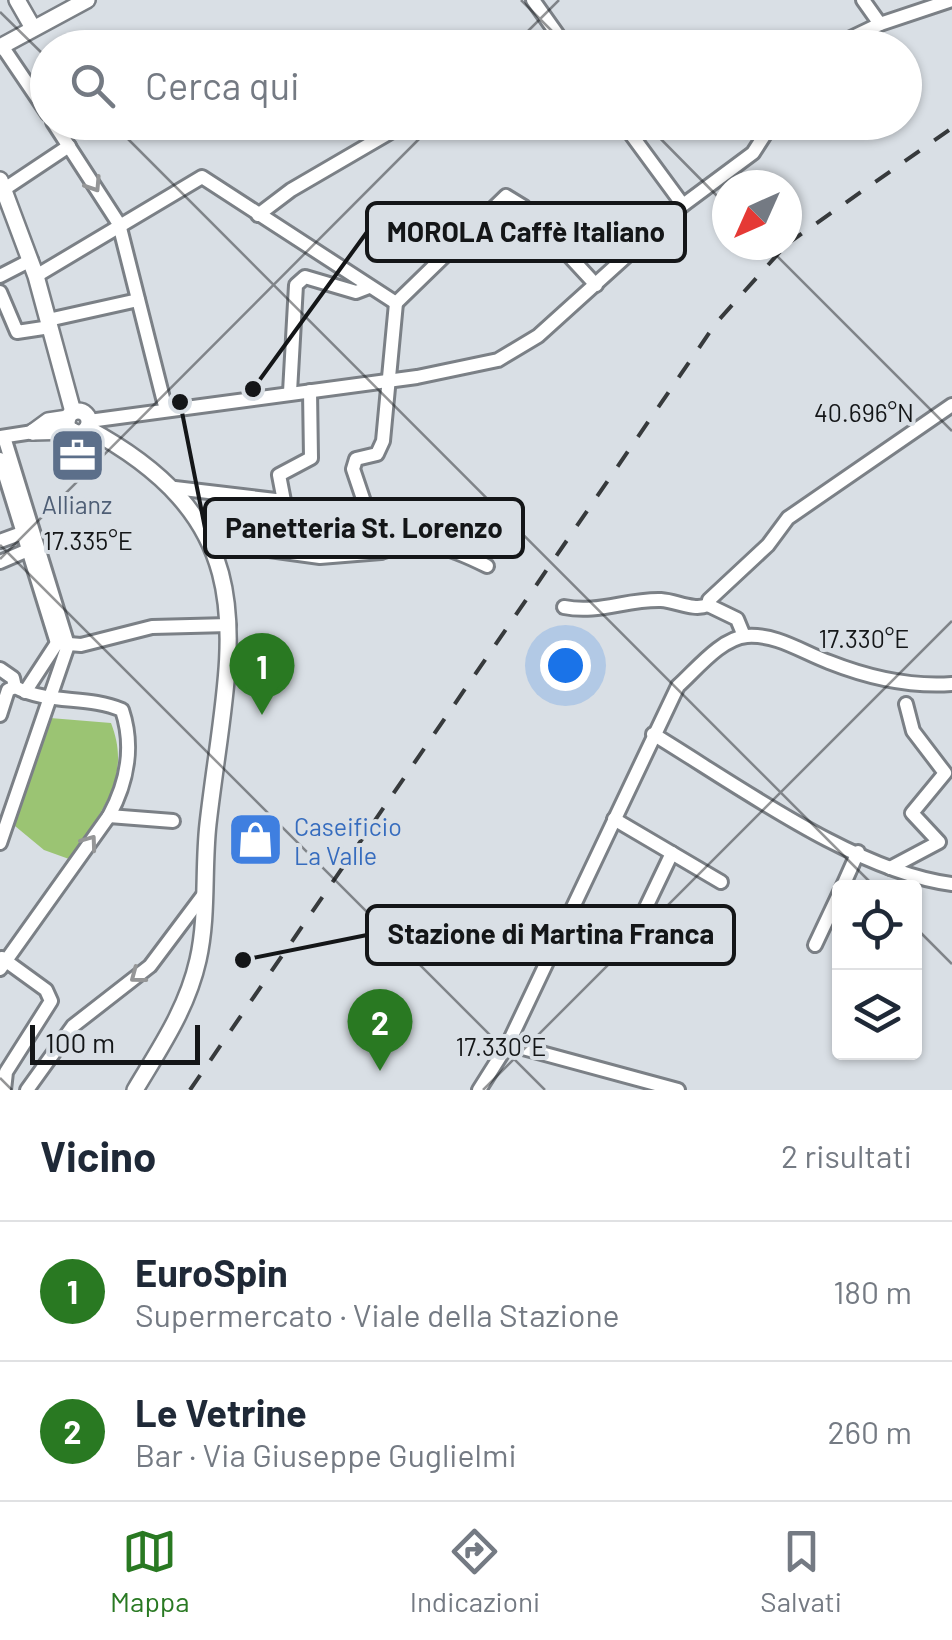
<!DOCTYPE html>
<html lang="it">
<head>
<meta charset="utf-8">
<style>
	:root { --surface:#fff; --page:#f6f6f7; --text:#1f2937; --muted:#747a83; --line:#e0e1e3; --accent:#297922 }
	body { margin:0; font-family:Barlow,sans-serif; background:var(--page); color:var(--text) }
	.controls { position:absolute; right:30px; bottom:30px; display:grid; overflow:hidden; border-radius:10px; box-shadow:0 2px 8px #0004 }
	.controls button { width:90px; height:90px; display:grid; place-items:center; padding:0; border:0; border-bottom:2px solid var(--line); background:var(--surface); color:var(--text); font:50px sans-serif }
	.compass { position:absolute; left:712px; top:170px; width:90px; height:90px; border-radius:50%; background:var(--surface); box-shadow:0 2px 8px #0004; rotate:225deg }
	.scale { position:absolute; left:30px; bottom:25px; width:170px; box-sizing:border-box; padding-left:10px; border:5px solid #141618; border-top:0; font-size:28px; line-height:35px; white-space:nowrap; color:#141618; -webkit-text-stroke:8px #d9dfe5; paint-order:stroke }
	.you { position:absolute; left:565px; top:665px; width:35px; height:35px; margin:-25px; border:8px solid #fff; border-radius:50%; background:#1a73e8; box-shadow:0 0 0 15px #1a73e833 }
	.badge { display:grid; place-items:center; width:65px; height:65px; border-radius:50%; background:var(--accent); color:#fff; font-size:32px; font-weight:700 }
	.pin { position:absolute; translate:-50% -82px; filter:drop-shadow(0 2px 5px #0008) }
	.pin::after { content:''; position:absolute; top:52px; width:35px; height:30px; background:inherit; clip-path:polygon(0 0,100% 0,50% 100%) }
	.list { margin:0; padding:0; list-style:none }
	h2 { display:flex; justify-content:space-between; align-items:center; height:130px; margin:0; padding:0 40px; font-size:42px }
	h2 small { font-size:32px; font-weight:400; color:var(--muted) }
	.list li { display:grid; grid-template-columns:65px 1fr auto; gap:30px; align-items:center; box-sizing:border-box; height:140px; padding:0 40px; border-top:2px solid var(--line) }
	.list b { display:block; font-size:38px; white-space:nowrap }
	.list p { margin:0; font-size:32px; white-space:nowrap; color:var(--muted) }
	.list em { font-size:32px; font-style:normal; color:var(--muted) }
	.icon { flex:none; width:55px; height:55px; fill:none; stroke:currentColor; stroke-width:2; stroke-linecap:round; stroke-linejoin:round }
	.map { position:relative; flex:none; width:952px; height:1090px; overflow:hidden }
	.search { position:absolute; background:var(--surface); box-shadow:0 2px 8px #0004; left:30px; right:30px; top:30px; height:110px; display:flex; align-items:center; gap:25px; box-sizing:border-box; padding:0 35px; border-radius:55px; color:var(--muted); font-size:38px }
	.sheet { height:410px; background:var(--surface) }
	nav { display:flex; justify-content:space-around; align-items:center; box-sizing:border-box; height:140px; border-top:2px solid var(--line); background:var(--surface); font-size:28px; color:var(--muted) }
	nav a { display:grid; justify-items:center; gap:5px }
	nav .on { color:var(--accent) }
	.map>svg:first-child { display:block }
	.green { fill:#9bc473 }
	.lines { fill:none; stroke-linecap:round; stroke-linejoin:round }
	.minor-casing { stroke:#7b8086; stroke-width:18 }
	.major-casing { stroke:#7b8086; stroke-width:20 }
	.minor { stroke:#fff; stroke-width:12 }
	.major { stroke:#fff; stroke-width:15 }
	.rail { stroke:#373a3c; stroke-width:4; stroke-dasharray:18 18; stroke-linecap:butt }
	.oneway { stroke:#959697 }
	.ticks { fill:none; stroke:#141618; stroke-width:2.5; stroke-opacity:0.45 }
	.labels { text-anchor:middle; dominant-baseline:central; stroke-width:8; stroke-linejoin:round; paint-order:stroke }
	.service-label { font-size:25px; fill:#4e5e75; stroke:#d9dfe5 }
	.shop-label { font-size:25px; fill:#366cbe; stroke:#d9dfe5; text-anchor:start }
	.ticks-label { font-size:25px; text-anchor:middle; fill:#141618; stroke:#d9dfe5; stroke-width:8; stroke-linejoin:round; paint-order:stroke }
	.leader { fill:none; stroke:#141618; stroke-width:4 }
	.callout-dot { fill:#141618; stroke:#d9dfe5; stroke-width:4 }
	.callout { fill:#d9dfe5; stroke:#141618; stroke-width:4 }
	.callout-label { font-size:28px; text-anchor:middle; font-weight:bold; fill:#141618 }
</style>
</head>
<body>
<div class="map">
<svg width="952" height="1090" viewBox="0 0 952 1090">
	<rect width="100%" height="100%" fill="#d9dfe5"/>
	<path class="green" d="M50,718L111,723C133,779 99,815 69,859L44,850L15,826L40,728Z"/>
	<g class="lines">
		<defs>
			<g id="minor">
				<path d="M533,0L567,48"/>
				<path d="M863,0L880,24"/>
				<path d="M2,46L48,114"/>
				<path d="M830,48L880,24L952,0"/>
				<path d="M53,122L119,224L166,410"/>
				<path d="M622,122L683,205"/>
				<path d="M0,192L69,146"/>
				<path d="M258,215L291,190L406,123"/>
				<path d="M0,276L31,260"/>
				<path d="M36,276L202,177L396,303"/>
				<path d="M0,292L17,332L50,327"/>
				<path d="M396,303L506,196L524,207L596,285"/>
				<path d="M48,320L138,300"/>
				<path d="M290,392L296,285L305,277L356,292L369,287"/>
				<path d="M89,421L417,377L498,360L538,336L683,205L753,153L773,122"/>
				<path d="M0,437L33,432"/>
				<path d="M0,459L57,643L81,645L152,627L229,625"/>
				<path d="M175,488L284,501L279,475L311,458L310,391"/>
				<path d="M274,500L292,551"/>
				<path d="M0,541L22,533"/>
				<path d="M210,542L320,557L381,552L353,469L356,459L377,454L383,441L396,303"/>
				<path d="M381,552C424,538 447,546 487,566"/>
				<path d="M0,562L28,550"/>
				<path d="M564,607C598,614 626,599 661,600C677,601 693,611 708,605"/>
				<path d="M744,636L737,619L708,605L709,600L768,545L788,518L952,405"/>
				<path d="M0,669L13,678L15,687C50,705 87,695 122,710C134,746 127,783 109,816L0,969"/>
				<path d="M25,692L57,643"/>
				<path d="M0,715L8,690L15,687"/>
				<path d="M653,734C737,785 856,872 952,884"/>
				<path d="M109,816L173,821"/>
				<path d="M614,819L721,882"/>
				<path d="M0,843L68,645L4,437"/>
				<path d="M890,868L939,842L912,813L945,773L913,731L906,704"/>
				<path d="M842,888L858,852"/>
				<path d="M639,922L672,853"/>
				<path d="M815,945L840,892"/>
				<path d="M2,958L46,990L51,1001L6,1072L4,1090"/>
				<path d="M508,1044L678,1090"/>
				<path d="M27,1090L73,1026L150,966L204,894"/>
				<path d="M479,1090L508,1044L678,686C696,670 721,638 747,636C777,634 802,652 829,662C867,677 911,687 952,684"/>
			</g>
			<g id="major">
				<path d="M17,0L33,28"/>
				<path d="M0,47L87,0"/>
				<path d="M0,180L36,276L73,412"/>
				<circle cx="78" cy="422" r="11"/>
				<path d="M87,428C275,529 228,648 208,824C203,869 208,916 198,960C187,1009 160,1048 135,1090"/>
				<path d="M33,432L73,431"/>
				<path d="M33,432L48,421L68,418"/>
			</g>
		</defs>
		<use href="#minor" class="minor-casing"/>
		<use href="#major" class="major-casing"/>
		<use href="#minor" class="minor"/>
		<use href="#major" class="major"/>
		<g class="rail">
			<path d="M787,244L952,128"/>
			<path d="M190,1090L716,323L786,245"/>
		</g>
	</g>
	<defs><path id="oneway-chevron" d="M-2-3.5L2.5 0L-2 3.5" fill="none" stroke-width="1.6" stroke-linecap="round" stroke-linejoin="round" transform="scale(2.5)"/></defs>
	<g class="oneway">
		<use href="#oneway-chevron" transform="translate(94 185) rotate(57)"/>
		<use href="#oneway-chevron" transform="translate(90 842) rotate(-54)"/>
		<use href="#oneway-chevron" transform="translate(137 976) rotate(143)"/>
	</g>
	<path class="ticks" d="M521,0L569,48M0,12L48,59M511,48L559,0M111,122L876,888M644,122L727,206M766,245L952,431M0,545L545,1090M0,559L436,122M914,926L952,964M0,1078L12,1090M483,1090L952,621"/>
	<defs>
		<symbol id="office-square" viewBox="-11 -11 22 22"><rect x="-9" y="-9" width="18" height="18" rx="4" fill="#5c6f8a" stroke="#d9dfe5"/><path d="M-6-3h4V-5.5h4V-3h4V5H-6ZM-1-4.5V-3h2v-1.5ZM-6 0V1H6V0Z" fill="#fff"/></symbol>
		<symbol id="shop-square" viewBox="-11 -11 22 22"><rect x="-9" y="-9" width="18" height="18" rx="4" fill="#3f7fe0" stroke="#d9dfe5"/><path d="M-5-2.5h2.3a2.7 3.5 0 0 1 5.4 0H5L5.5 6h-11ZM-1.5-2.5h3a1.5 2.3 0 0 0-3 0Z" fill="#fff"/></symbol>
	</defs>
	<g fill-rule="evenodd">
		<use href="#office-square" x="46" y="424" width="63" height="63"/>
		<use href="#shop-square" x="224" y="808" width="63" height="63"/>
	</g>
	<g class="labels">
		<g class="service-label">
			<text x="77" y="504">Allianz</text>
		</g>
		<g class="shop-label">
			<text x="294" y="826">Caseificio<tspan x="294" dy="29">La Valle</tspan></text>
		</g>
	</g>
	<g class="ticks-label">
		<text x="864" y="422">40.696°N</text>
		<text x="88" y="550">17.335°E</text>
		<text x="864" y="648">17.330°E</text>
		<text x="501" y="1056">17.330°E</text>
	</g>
	<path class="leader" d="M253 389L367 232M180 402L205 528M243 960L367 935"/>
	<g class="callout-dot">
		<circle cx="253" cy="389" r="10"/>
		<circle cx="180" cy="402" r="10"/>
		<circle cx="243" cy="960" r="10"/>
	</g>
	<g class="callout">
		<rect x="367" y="203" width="318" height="58" rx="10"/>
		<rect x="205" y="499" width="318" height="58" rx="10"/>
		<rect x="367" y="906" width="367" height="58" rx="10"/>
	</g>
	<g class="callout-label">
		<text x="526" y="242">MOROLA Caffè Italiano</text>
		<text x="364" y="538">Panetteria St. Lorenzo</text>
		<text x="551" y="944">Stazione di Martina Franca</text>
	</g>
</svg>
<div class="controls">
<button><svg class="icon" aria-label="locate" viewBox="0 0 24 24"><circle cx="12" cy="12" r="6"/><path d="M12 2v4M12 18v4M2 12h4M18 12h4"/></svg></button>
<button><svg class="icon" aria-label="layers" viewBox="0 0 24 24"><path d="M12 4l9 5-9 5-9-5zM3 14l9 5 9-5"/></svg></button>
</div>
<svg class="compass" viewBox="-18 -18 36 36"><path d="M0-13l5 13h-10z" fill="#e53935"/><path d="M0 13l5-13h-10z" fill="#747a83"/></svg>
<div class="scale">100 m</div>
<div class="you"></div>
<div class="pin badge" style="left:262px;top:715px">1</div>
<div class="pin badge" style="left:380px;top:1071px">2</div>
<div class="search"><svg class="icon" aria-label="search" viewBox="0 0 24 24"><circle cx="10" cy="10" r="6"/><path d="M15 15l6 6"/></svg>Cerca qui</div>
</div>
<section class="sheet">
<h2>Vicino<small>2 risultati</small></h2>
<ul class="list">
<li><span class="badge">1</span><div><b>EuroSpin</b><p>Supermercato · Viale della Stazione</p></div><em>180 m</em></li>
<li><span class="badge">2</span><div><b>Le Vetrine</b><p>Bar · Via Giuseppe Guglielmi</p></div><em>260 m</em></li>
</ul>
</section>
<nav>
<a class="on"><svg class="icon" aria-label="map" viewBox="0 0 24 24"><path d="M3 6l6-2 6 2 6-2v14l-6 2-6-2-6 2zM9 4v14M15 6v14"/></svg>Mappa</a>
<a><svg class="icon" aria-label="directions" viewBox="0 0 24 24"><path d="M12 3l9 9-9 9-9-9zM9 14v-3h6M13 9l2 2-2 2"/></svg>Indicazioni</a>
<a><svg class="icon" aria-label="saved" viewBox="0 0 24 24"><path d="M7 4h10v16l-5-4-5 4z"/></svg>Salvati</a>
</nav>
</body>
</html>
